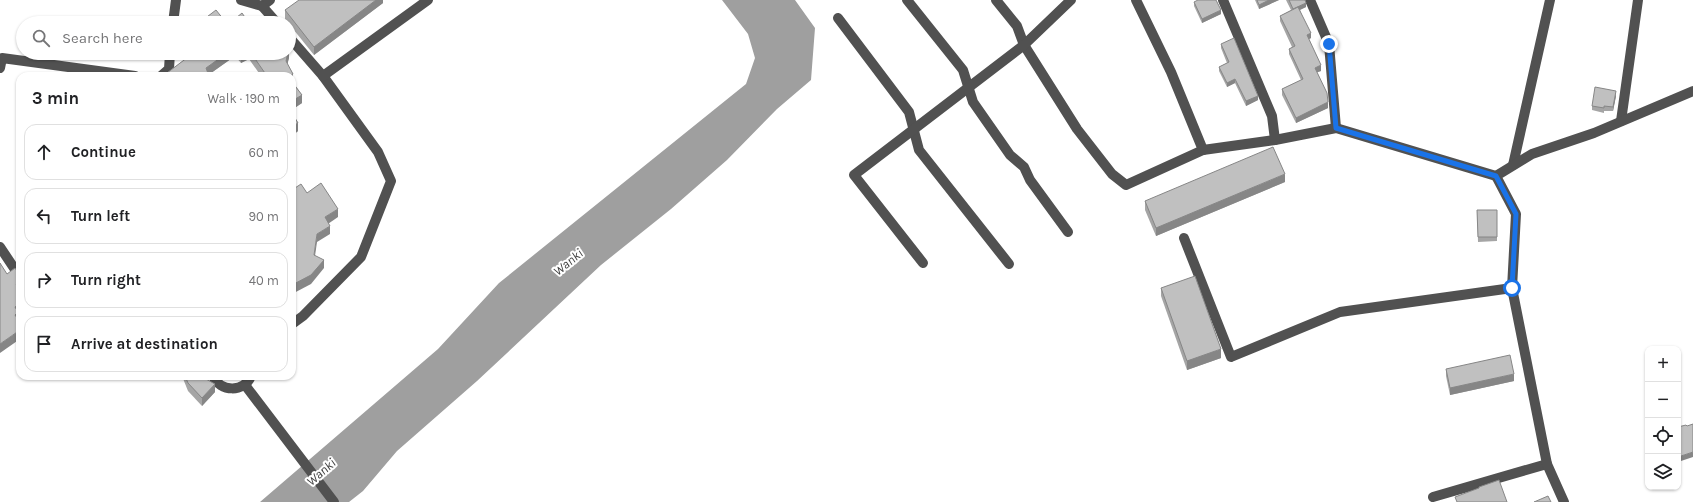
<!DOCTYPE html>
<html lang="en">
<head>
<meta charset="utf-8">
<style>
	:root { --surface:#fff; --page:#f6f6f6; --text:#202124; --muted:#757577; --line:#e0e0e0 }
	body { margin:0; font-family:Karla,sans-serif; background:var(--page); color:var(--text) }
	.controls { position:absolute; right:12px; bottom:12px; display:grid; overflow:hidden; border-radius:8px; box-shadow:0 1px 3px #0004 }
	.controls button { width:36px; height:36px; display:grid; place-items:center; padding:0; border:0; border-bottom:1px solid var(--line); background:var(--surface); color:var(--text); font:20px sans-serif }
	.stop { position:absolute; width:12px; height:12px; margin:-9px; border:3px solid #1a73e8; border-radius:50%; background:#fff }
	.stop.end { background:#1a73e8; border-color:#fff; box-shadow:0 1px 4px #0008 }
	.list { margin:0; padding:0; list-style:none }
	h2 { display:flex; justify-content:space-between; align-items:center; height:52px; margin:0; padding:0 16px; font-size:17px }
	h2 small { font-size:13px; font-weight:400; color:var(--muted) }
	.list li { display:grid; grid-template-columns:26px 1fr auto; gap:12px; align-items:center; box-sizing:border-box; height:56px; margin:0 8px 8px; padding:0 8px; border:1px solid var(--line); border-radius:12px }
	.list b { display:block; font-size:15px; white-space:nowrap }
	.list em { font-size:13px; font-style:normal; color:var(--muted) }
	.icon { flex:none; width:22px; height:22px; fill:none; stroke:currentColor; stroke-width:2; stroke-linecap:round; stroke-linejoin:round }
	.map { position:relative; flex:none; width:1693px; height:502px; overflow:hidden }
	.search { position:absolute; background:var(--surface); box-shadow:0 1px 3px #0004; left:16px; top:16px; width:280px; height:44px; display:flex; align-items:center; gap:10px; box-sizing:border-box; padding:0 14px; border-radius:22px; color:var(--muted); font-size:15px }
	.panel { position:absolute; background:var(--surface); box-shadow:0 1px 3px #0004; left:16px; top:72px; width:280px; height:308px; border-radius:12px }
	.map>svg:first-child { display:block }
	.water { fill:#9f9f9f }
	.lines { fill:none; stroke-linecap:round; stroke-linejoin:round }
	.minor { stroke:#515151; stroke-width:10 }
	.wall { fill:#a5a5a5 }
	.shaded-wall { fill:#868686 }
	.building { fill:#c0c0c0; stroke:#868686 }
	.route { stroke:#1a73e8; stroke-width:5 }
	.labels { text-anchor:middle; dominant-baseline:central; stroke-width:4; stroke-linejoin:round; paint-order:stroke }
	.water-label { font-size:13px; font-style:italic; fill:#404040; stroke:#fff }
</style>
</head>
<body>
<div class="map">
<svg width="1693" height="502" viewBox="0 0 1693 502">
	<rect width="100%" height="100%" fill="#fff"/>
	<path class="water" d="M722,0H795L815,28L811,80L777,109L727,160L671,209L601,265L477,381L397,451L363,491L349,502H260L438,349L499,283L746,84L755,58L748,34Z"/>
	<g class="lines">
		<g class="minor">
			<path d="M241,0L262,6L270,0"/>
			<path d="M907,0L963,70L973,102L1010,155L1024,167L1030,180L1068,232"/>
			<path d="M996,0L1017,26L1024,45L1077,129L1112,174L1126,185L1203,150L1275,140L1336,128L1496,176"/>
			<path d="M1136,0L1171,72L1203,150"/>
			<path d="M1223,0L1272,116L1275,140"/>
			<path d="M1310,0L1329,44L1336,128"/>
			<path d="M262,6L277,23"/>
			<path d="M838,18L909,112L919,150L1009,264"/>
			<path d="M173,23L176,0"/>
			<path d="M289,37L323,76L378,152L391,181L361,257L303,316L292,324"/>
			<path d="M0,68L2,58L135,76"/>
			<path d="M161,76L169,69L170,53"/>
			<path d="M323,76L428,0"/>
			<path d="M1621,121L1638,0"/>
			<path d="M1513,165L1550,0"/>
			<path d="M1184,238L1231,357L1340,312L1512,288"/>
			<path d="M0,247L14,268L20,267"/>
			<path d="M923,263L854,175L1024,45L1071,0"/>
			<path d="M213,376C220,392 244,393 251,376"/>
			<path d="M245,385L334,502"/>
			<path d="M1433,497L1547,464"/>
			<path d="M1564,502L1547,464L1512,288L1516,214L1496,176L1532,154L1594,133L1693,91"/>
		</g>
	</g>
	<g class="wall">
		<path d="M383,0V3L314,55L285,19V10Z"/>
		<path d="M1255,0H1279L1259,9Z"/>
		<path d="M1286,0H1305L1306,7L1300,10L1311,38L1309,39L1321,71L1317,72L1328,108L1296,123L1282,95V89L1301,80L1289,54V49L1292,47L1280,21V16L1291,10Z"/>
		<path d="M1194,2L1221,14L1202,23L1194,6Z"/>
		<path d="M1221,44L1258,100L1246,106L1235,83L1227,87L1219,71V67L1227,63L1221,48Z"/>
		<path d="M289,49V58L287,64L293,74V82L302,95V103L293,109V114L298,123V131L292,136V76H261L249,59L241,63L235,56L208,75L209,76H167V73L184,60L179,53H289Z"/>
		<path d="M1616,96L1613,111H1604V113L1592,110V106Z"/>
		<path d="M1285,182L1156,236L1145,210V201Z"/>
		<path d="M1477,210H1497V241L1478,242Z"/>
		<path d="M1161,288L1221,358L1187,370L1161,296Z"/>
		<path d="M1446,369L1514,381L1450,395L1446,376Z"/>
		<path d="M182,376H204L215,392L202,406L188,391Z"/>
	</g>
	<g class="shaded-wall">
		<path d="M376,0H383V3L314,55V47Z"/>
		<path d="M1269,0H1279L1259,9V5Z"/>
		<path d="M1306,3V7L1293,13V9Z"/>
		<path d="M1221,10V14L1202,23V19Z"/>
		<path d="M1311,33V38L1307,40V35Z"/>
		<path d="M289,49V58L286,70V61L288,53H289Z"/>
		<path d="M227,53H235V56L207,76L206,68Z"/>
		<path d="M244,53H249V59L241,63V54Z"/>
		<path d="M1321,65V71L1315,73V68Z"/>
		<path d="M293,74V82L292,83V76H290Z"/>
		<path d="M1235,79V83L1227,87V83Z"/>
		<path d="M1616,91V96L1613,111V107Z"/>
		<path d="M302,95V103L293,109V116L292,117V101Z"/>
		<path d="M1258,96V100L1246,106V101Z"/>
		<path d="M1328,102V108L1296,123V118Z"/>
		<path d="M298,123V131L292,136V127Z"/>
		<path d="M1285,174V182L1156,236V228Z"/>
		<path d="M338,209V217L325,226V217Z"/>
		<path d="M330,226V234L317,242L314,263V255L317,234Z"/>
		<path d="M324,260V268L311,284L292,294V285Z"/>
		<path d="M20,281V290L16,284Z"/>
		<path d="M20,303V312L18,313V321L15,323V307Z"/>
		<path d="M20,330V339L0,353V344Z"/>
		<path d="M1221,349V358L1187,370V361Z"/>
		<path d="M1514,374V381L1450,395V388Z"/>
		<path d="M215,384V392L202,406V398Z"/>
		<path d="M1693,452V457L1678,462V457Z"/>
	</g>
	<g class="building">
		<path d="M299,0H376L314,47L285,10Z"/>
		<path d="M1198,0H1216L1221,10L1202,19L1194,2Z"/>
		<path d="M1257,0H1269L1259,5Z"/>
		<path d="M1289,0H1305L1306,3L1293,9Z"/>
		<path d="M1298,7L1311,33L1307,35L1321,65L1315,68L1327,93L1328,102L1296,118L1282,89L1303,79L1289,49L1295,46L1280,16Z"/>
		<path d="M216,10L224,20L226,18L230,23H199Z"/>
		<path d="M242,13L249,23H230Z"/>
		<path d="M1234,38L1258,96L1246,101L1235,79L1227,83L1219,67L1229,62L1221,44Z"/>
		<path d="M185,53H227L206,68L209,76H169L167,73L188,57Z"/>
		<path d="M251,53H288L286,61L293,74L290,76H267Z"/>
		<path d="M292,82L302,95L292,101Z"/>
		<path d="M1595,87L1616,91L1613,107L1604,106V108L1592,106Z"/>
		<path d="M292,113L298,123L292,127Z"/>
		<path d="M1273,147L1285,174L1156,228L1145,201Z"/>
		<path d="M321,183L338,209L325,217L330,226L317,234L314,255L324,260L311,275L292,285V190L301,184L307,193Z"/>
		<path d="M1477,210H1497V237H1478Z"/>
		<path d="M0,263L7,274L15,268L20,275V281L16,284L20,289V303L15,307L18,312L15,315L20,322V330L0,344Z"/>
		<path d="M1195,276L1221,349L1187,361L1161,288Z"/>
		<path d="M1510,355L1514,374L1450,388L1446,369Z"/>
		<path d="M185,376H204L206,379L215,384L202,398L188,383Z"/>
		<path d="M1693,424V452L1678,457V427L1686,425L1687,426Z"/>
		<path d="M1499,480L1507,502H1457L1455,497L1479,488V487Z"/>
		<path d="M1548,496L1551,502H1534Z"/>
	</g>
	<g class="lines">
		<path class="route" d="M1329,44L1336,128L1496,176L1516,214L1512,288"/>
	</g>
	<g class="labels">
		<g class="water-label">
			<text transform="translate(568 262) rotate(-39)">Wanki</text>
			<text transform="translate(321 472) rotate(-41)">Wanki</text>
		</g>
	</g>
</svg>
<div class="controls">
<button>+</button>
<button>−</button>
<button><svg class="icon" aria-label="locate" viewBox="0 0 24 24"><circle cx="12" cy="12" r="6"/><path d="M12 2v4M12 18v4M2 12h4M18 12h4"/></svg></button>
<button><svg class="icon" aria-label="layers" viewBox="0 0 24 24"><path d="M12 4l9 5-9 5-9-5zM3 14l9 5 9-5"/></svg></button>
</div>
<div class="stop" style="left:1512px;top:288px"></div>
<div class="stop end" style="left:1329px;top:44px"></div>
<div class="search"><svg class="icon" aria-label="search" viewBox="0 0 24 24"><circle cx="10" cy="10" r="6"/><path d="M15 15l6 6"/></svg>Search here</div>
<section class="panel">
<h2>3 min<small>Walk · 190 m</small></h2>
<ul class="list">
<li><svg class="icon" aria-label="ahead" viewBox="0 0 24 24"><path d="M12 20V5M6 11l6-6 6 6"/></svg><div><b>Continue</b></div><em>60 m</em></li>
<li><svg class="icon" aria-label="left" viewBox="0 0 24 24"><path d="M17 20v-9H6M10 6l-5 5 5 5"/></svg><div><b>Turn left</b></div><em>90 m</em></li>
<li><svg class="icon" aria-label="right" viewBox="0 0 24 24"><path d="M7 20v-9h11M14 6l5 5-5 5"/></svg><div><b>Turn right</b></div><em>40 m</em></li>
<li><svg class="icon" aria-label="arrive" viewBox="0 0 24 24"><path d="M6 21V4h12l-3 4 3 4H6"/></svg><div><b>Arrive at destination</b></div></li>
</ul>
</section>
</div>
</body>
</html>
